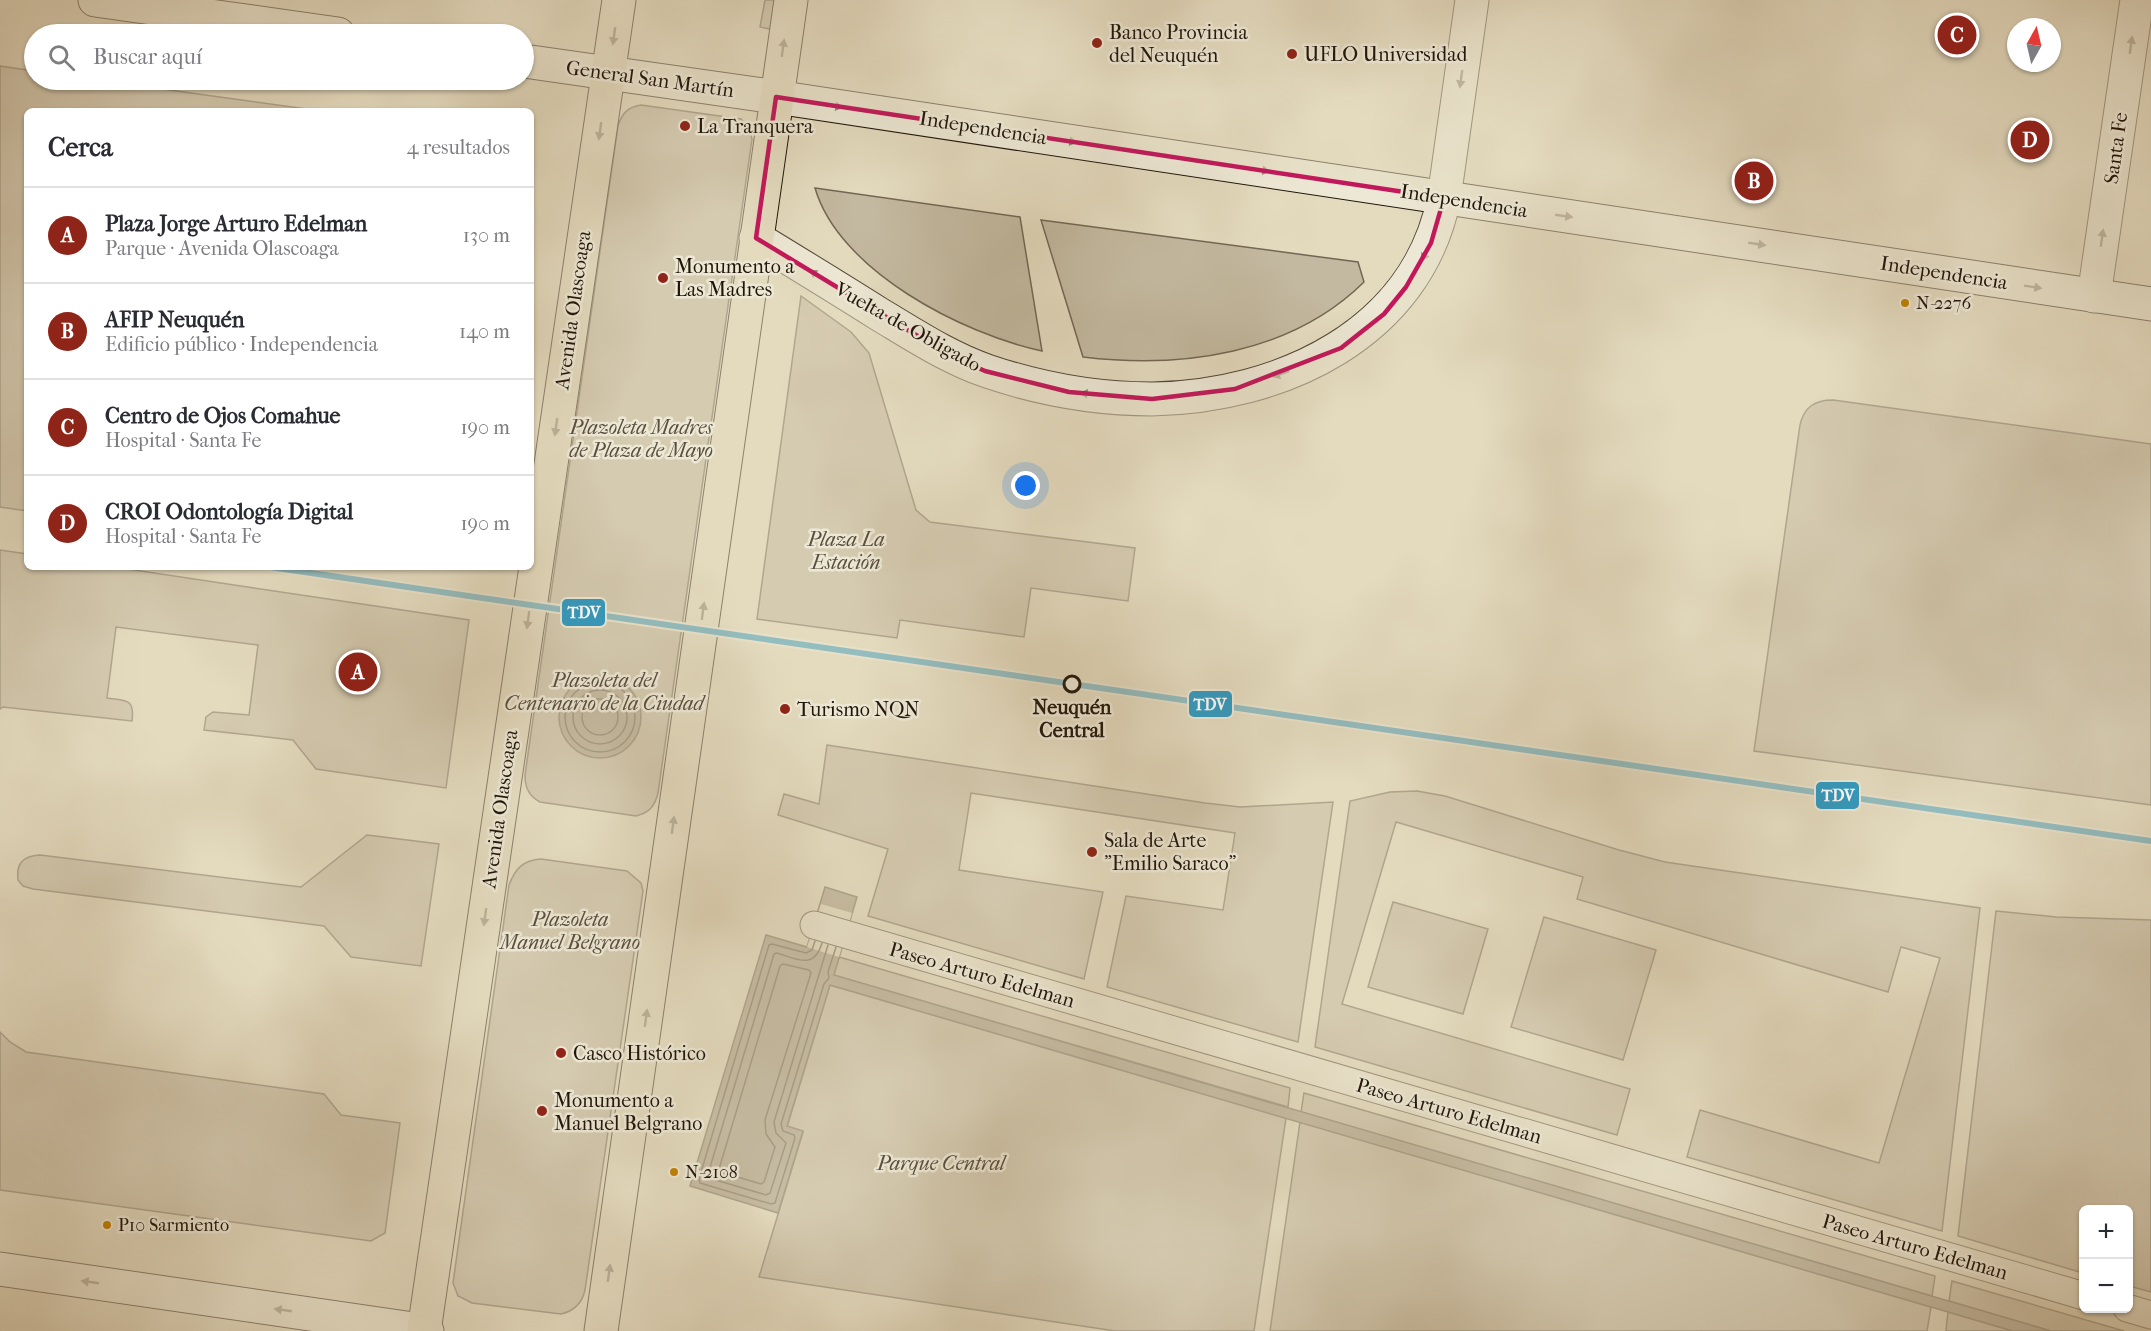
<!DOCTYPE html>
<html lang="es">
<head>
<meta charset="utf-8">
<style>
	:root { --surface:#fff; --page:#f2f2f3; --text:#2b2b33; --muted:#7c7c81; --line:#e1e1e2; --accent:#8f2418 }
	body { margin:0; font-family:"IM FELL French Canon",serif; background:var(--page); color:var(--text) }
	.controls { position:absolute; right:18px; bottom:18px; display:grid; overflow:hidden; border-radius:9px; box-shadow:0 2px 4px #0004 }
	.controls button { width:54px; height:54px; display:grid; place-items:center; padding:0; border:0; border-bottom:2px solid var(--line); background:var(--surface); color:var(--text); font:30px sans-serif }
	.compass { position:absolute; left:2007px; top:18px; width:54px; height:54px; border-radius:50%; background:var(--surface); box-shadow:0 2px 4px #0004; rotate:8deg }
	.you { position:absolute; left:1026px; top:486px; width:21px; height:21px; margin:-15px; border:4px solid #fff; border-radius:50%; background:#1a73e8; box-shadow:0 0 0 9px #1a73e833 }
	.badge { display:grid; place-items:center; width:39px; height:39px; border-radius:50%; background:var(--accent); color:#fff; font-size:20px; font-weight:700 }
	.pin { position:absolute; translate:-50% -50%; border:3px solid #fff; box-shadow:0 2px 6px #0006 }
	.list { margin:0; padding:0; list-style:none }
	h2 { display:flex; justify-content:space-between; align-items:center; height:78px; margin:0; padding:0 24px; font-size:26px }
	h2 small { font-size:20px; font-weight:400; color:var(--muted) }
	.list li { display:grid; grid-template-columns:39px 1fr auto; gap:18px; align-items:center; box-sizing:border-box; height:96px; padding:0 24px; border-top:2px solid var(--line) }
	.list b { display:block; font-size:22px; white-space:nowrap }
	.list p { margin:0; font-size:20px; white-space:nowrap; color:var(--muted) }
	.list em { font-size:20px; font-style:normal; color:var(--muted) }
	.icon { flex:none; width:33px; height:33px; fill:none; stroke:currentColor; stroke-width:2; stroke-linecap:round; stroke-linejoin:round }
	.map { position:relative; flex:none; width:2151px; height:1331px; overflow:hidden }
	.search { position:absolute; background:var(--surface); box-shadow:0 2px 4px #0004; left:24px; top:24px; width:510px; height:66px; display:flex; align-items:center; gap:15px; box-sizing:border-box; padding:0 21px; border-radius:33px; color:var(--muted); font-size:22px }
	.panel { position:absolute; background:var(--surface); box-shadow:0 2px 4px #0004; left:24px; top:108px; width:510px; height:462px; border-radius:9px }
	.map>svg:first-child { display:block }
	.green { fill:#c3b9a0; stroke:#726755; stroke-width:1.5 }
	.water { fill:#a29881; stroke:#6e6451; stroke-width:1.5 }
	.pier { fill:#e4dbbf }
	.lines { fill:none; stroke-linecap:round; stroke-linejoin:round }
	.shore { stroke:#625646; stroke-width:1.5 }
	.pedestrian-casing { stroke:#524637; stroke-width:29 }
	.minor-casing { stroke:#524637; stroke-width:35 }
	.secondary-casing { stroke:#21150a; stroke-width:35 }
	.primary-casing { stroke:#21150a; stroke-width:35 }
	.pedestrian { stroke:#ede8d5; stroke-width:27 }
	.minor { stroke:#ede8d5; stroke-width:33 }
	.secondary { stroke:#ede8d5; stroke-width:33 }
	.primary { stroke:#e4dbbf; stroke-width:33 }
	.rail-1-casing { stroke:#ede8d5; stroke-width:10 }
	.rail-1 { stroke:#339ac0; stroke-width:6 }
	.oneway { fill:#8c826e }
	.oneway2 { fill:#91897a }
	.marked { fill:none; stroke:#c2185b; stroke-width:4.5; stroke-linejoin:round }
	.poi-dot { fill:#8f2418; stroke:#ede8d5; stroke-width:2 }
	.bus-dot { fill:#c28202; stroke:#ede8d5; stroke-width:2 }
	.stop-dot { fill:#ede8d5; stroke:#21150a; stroke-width:3 }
	.labels { text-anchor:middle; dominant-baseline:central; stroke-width:5; stroke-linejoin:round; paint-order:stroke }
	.bus-label { font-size:18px; fill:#21150a; stroke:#ede8d5; text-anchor:start }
	.poi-label { font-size:20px; fill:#21150a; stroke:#ede8d5; text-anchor:start }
	.street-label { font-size:20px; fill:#21150a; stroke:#ede8d5 }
	.park-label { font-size:20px; font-style:italic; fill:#5a4e3e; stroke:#ede8d5 }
	.stop-label { font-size:20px; font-weight:bold; fill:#21150a; stroke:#ede8d5 }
	.line-badge { stroke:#ede8d5; stroke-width:2 }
	.badge-label { font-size:16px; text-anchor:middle; font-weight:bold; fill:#fff }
</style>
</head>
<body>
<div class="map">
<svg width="2151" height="1331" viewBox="0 0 2151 1331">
	<rect width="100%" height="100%" fill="#e4dbbf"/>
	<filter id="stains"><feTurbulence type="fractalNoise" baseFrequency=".00333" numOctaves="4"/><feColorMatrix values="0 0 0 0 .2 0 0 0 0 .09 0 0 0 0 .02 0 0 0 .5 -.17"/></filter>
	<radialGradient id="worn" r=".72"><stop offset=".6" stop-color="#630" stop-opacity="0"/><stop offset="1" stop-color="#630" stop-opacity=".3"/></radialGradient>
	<g class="green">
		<path d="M765,0H775L770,29L760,27Z"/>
		<path d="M0,66L34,71V80H97L321,111H27V511L0,507Z"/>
		<path d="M641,105L741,119L749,128L752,139L658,793C655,806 649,813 636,816L540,802C529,796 525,788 525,775L618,126C622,113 628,107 641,105Z"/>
		<path d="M815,188L1020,217L1042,351C963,334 839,271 815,188Z"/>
		<path d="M1041,220L1358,262L1364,282C1291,354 1182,369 1083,357Z"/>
		<path d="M801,296L851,332L869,353L916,510L930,522L1135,548L1128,601L1031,588L1024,637L900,620L897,638L757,619Z"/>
		<path d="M1833,400L2151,444V805L1754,751L1800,425C1804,407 1815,400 1833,400Z"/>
		<path d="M0,550L27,554V567H114L469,620L446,788L316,769L293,740L204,730L206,717L213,712L249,715L258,645L116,627L107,698C126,701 135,698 132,721L3,707L0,709Z"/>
		<path d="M827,745L1205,803L1240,807L1333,802L1298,1042L1107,987L1126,896L1223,910L1235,833L971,793L959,870L1103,892L1084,979L868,916L888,849L778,815L784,794L819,804Z"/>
		<path d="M1417,791L1445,796L1619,850L1665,862L1980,908L1942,1231L1687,1157L1700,1110L1879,1163L1940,958L1901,947L1888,992L1577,899L1583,877L1396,822L1342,1004L1630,1089L1617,1135L1315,1047L1350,801L1390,792Z"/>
		<path d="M367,835L439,844L421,966L351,957L324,926L33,889L23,886L18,880C16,863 23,856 40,855L301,887Z"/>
		<path d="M541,859L627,871L641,883L643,891L585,1290C582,1304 574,1311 561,1314L472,1303L458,1296L453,1283L509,885C515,869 523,860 541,859Z"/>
		<path d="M1393,902L1488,929L1463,1014L1368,987Z"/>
		<path d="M1996,911L2056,917L2151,920V1292L2129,1286L2128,1210H2084L2083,1273L1958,1236Z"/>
		<path d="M1544,917L1656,950L1623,1060L1511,1027Z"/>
		<path d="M839,957L1290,1088L1288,1107L833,975Z"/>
		<path d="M830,985L1286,1118L1254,1331H1115L759,1277L803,1132L787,1127Z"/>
		<path d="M0,1032L10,1042L26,1052L324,1094L341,1115L400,1123L385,1233L371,1241L0,1190Z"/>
		<path d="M1304,1093L1935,1276L1932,1296L1301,1112Z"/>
		<path d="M1300,1122L1931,1307L1927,1331H1270Z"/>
		<path d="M1952,1281L2124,1331H2051L1949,1301Z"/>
		<path d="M1948,1312L2013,1331H1946Z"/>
	</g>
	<g class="water">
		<circle cx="600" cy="717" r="41"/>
		<path d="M825,887L857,897L834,975L2051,1331H2013L830,985L787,1126L803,1131L778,1213L690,1186L766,935L807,947Z"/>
	</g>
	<path class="pier" d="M821,904L852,913L839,957L807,947Z"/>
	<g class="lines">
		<g class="shore">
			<circle cx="600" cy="717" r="35"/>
			<circle cx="600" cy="717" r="27"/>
			<circle cx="600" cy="717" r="18"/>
			<path d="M815,941L812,950L806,953L772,944L769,945L699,1179L700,1183L771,1204L775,1203L795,1138L794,1135L783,1131L781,1124L824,984L829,978L828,972L836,947"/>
			<path d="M822,943C814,970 797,959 777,953L774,954L708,1174L709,1178L766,1195L770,1193L786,1143L776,1133L774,1122L828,945"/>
			<path d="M783,964L809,970L811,973L765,1120L766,1134L775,1147L764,1182L761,1184L721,1172L719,1169L780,966Z"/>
		</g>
		<defs>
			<g id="pedestrian">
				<path d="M814,925L2084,1296"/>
				<path d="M2127,1308L2151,1315"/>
			</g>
			<g id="minor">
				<path d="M756,238C797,263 838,288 879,314C914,335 949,358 987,371C1040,389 1096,399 1152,399C1281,397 1417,334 1444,198L1472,0"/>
				<path d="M2094,296L2137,0"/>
			</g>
			<g id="secondary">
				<path d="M95,0L338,34"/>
				<path d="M524,61L776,97L2151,304"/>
				<path d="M0,1269L427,1331"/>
			</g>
			<g id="primary">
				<path d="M424,1331L619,0"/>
				<path d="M601,1331L791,0"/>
			</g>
		</defs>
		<use href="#pedestrian" class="pedestrian-casing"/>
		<use href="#minor" class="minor-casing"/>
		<use href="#secondary" class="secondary-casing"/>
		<use href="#primary" class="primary-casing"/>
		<use href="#pedestrian" class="pedestrian"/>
		<use href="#minor" class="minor"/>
		<use href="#secondary" class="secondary"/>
		<use href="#primary" class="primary"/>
		<defs>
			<path id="rail-1" d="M270,567L2151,841"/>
		</defs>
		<use href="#rail-1" class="rail-1-casing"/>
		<use href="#rail-1" class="rail-1"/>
	</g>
	<defs><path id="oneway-solid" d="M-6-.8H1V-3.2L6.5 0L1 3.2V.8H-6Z" transform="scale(1.5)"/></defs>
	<g class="oneway">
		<use href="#oneway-solid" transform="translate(614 36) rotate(98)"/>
		<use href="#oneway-solid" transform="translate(783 48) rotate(-82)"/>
		<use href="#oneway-solid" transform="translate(600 131) rotate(98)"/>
		<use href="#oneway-solid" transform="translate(556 427) rotate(98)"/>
		<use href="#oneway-solid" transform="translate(703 611) rotate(-82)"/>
		<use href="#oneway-solid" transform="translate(528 620) rotate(98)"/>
		<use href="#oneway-solid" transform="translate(673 825) rotate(-82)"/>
		<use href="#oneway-solid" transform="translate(485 917) rotate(98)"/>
		<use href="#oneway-solid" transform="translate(646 1018) rotate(-82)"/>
		<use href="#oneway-solid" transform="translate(609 1273) rotate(-82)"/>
	</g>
	<g class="oneway2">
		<use href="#oneway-solid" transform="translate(2131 45) rotate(-82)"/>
		<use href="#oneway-solid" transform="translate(1461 79) rotate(98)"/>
		<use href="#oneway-solid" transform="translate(834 106) rotate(9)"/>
		<use href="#oneway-solid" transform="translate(1068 141) rotate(9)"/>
		<use href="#oneway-solid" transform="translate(1261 170) rotate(9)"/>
		<use href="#oneway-solid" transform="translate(1564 216) rotate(8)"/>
		<use href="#oneway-solid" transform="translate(2102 238) rotate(-82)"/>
		<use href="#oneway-solid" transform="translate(1757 244) rotate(9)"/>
		<use href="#oneway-solid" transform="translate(1426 253) rotate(118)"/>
		<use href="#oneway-solid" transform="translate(817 275) rotate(-148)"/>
		<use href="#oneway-solid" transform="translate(2033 287) rotate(9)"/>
		<use href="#oneway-solid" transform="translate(1281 374) rotate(160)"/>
		<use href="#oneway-solid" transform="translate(1089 394) rotate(-173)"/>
		<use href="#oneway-solid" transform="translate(90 1282) rotate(-172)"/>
		<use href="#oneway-solid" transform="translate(283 1310) rotate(-172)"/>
	</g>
	<path d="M0 0H2151V1331H0ZM776,97L1444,198L1431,243L1406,287L1384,314L1341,348L1235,389L1152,399L1069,392L985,371L949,355L756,238Z" fill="#e4dbbf" fill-opacity=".55" fill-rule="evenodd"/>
	<path class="marked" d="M776,97L1444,198L1431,243L1406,287L1384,314L1341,348L1235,389L1152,399L1069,392L985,371L949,355L756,238Z"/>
	<g class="poi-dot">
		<circle cx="1097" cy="43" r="6"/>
		<circle cx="1292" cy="54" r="6"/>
		<circle cx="685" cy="126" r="6"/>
		<circle cx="663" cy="278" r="6"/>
		<circle cx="785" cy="709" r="6"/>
		<circle cx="1092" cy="852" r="6"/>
		<circle cx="561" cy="1053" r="6"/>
		<circle cx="542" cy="1111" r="6"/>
	</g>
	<g class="bus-dot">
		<circle cx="1905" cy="303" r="5"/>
		<circle cx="674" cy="1172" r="5"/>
		<circle cx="107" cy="1225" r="5"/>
	</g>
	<circle class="stop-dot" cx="1072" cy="684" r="8"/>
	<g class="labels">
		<g class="bus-label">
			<text x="1916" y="303">N-2276</text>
			<text x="685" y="1172">N-2108</text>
			<text x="118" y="1225">P10 Sarmiento</text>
		</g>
		<g class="poi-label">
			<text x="1109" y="32">Banco Provincia<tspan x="1109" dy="23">del Neuquén</tspan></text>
			<text x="1304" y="54">UFLO Universidad</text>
			<text x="697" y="126">La Tranquera</text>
			<text x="675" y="266">Monumento a<tspan x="675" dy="23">Las Madres</tspan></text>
			<text x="797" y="709">Turismo NQN</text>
			<text x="1104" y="840">Sala de Arte<tspan x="1104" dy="23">"Emilio Saraco"</tspan></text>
			<text x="573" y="1053">Casco Histórico</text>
			<text x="554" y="1100">Monumento a<tspan x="554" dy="23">Manuel Belgrano</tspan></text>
		</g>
		<g class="street-label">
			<text transform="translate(650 79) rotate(8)">General San Martín</text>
			<text transform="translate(983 128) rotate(9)">Independencia</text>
			<text transform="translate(2116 148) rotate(-82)">Santa Fe</text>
			<text transform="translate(1464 201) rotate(9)">Independencia</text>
			<text transform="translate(1944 273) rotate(9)">Independencia</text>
			<text transform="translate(573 310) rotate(-82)">Avenida Olascoaga</text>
			<text transform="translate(908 327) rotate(29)">Vuelta de Obligado</text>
			<text transform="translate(500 809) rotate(-82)">Avenida Olascoaga</text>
			<text transform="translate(982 975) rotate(16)">Paseo Arturo Edelman</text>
			<text transform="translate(1449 1111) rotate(16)">Paseo Arturo Edelman</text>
			<text transform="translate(1915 1247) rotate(16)">Paseo Arturo Edelman</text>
		</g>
		<g class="park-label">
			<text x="641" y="427">Plazoleta Madres<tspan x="641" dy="23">de Plaza de Mayo</tspan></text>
			<text x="846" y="539">Plaza La<tspan x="846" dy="23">Estación</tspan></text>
			<text x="604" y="680">Plazoleta del<tspan x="604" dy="23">Centenario de la Ciudad</tspan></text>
			<text x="570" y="919">Plazoleta<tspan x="570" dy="23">Manuel Belgrano</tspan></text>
			<text x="941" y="1163">Parque Central</text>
		</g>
		<g class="stop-label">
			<text x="1072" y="707">Neuquén<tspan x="1072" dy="23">Central</tspan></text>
		</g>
	</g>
	<g class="line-badge">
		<rect x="561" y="598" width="45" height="29" rx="6" fill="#339ac0"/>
		<rect x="1188" y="690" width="45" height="28" rx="6" fill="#339ac0"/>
		<rect x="1815" y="781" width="45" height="29" rx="6" fill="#339ac0"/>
	</g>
	<g class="badge-label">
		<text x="584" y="618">TDV</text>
		<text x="1210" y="710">TDV</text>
		<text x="1838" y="801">TDV</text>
	</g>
	<rect width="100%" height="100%" filter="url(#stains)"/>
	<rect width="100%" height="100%" fill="url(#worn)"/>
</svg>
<div class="controls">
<button>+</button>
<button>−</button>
</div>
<svg class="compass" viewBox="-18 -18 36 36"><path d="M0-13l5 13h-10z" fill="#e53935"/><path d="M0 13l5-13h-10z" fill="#7c7c81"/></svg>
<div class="you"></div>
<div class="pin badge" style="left:358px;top:672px">A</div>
<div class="pin badge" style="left:1754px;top:181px">B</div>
<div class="pin badge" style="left:1957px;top:35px">C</div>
<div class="pin badge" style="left:2030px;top:140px">D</div>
<div class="search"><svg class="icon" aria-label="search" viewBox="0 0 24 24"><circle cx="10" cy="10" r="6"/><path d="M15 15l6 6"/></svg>Buscar aquí</div>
<section class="panel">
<h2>Cerca<small>4 resultados</small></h2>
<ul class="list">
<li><span class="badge">A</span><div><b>Plaza Jorge Arturo Edelman</b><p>Parque · Avenida Olascoaga</p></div><em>130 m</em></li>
<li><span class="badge">B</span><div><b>AFIP Neuquén</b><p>Edificio público · Independencia</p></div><em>140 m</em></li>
<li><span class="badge">C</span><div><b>Centro de Ojos Comahue</b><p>Hospital · Santa Fe</p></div><em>190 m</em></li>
<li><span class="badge">D</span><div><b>CROI Odontología Digital</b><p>Hospital · Santa Fe</p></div><em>190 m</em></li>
</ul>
</section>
</div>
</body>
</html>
